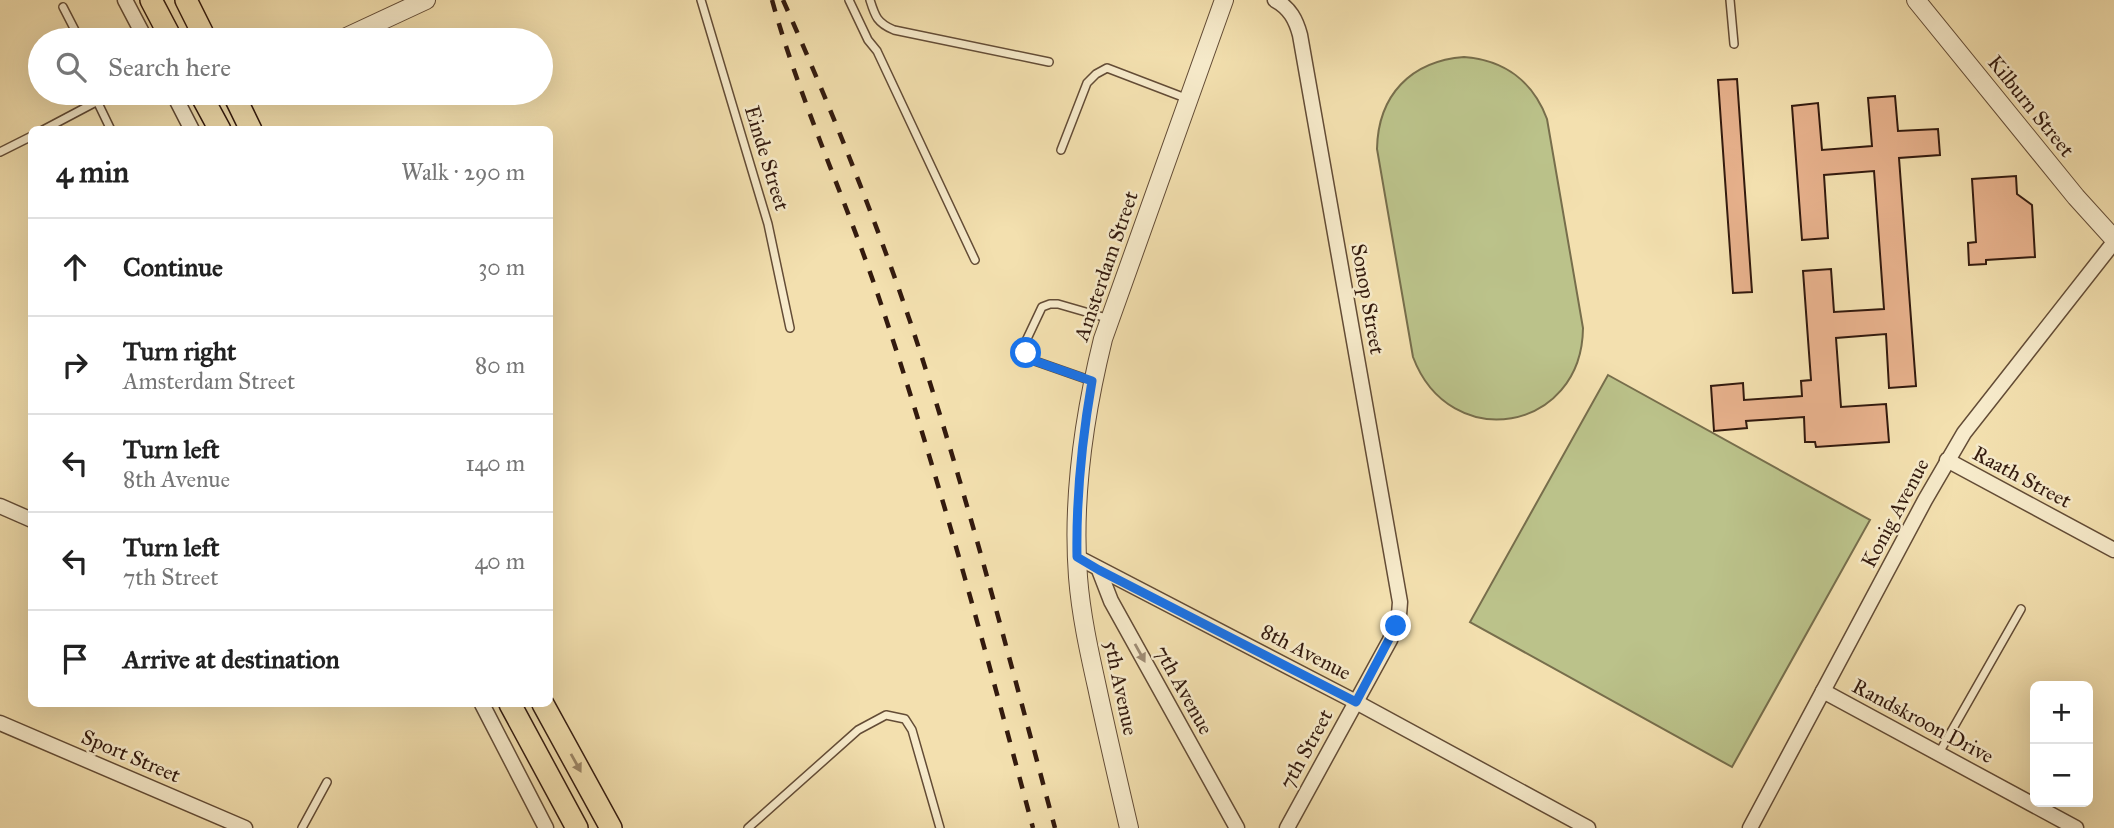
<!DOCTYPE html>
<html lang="en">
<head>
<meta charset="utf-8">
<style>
	:root { --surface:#fff; --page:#f2f2f2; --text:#222; --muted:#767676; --line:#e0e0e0 }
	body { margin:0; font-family:"IM FELL Great Primer",serif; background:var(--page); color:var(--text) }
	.controls { position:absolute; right:21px; bottom:21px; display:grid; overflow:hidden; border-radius:10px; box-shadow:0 7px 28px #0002 }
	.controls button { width:63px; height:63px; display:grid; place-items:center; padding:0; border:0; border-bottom:2px solid var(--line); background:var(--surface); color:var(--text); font:35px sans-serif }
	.stop { position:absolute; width:21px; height:21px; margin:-16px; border:5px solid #1a73e8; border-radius:50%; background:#fff }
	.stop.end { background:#1a73e8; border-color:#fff; box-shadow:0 2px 7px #0008 }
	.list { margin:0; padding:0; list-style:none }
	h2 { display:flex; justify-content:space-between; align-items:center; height:91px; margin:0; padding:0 28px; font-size:30px }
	h2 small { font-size:23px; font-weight:400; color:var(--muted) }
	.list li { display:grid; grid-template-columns:46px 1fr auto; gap:21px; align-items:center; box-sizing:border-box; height:98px; padding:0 28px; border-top:2px solid var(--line) }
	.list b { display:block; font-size:26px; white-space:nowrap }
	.list p { margin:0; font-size:23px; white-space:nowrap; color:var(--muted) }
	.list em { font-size:23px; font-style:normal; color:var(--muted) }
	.icon { flex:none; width:38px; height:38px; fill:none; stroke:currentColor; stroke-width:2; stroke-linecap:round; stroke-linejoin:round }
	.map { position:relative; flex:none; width:2114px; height:828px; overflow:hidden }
	.search { position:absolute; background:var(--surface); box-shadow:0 7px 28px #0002; left:28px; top:28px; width:525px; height:77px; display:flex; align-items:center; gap:18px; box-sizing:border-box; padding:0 24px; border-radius:38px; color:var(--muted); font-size:26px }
	.panel { position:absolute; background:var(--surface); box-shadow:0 7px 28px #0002; left:28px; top:126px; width:525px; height:581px; border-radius:10px }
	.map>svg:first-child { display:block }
	.green { fill:#bbc28a; stroke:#776e4c; stroke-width:2 }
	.building { fill:#e7b18c; stroke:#331a0e; stroke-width:2 }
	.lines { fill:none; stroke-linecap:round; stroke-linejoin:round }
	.service-casing { stroke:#634c36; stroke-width:10 }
	.minor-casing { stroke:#634c36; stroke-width:17 }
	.tertiary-casing { stroke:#634c36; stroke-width:20 }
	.primary-casing { stroke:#331a0e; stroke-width:24 }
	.service { stroke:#f7ebcb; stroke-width:7 }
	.minor { stroke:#f7ebcb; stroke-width:14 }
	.tertiary { stroke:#f7ebcb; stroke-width:18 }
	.primary { stroke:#f3e0af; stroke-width:21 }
	.rail { stroke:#331a0e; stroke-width:4.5; stroke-dasharray:12 12; stroke-linecap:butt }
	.oneway { fill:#9f8d76 }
	.oneway2 { fill:#9d8767 }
	.route { stroke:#1a73e8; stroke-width:9 }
	.labels { text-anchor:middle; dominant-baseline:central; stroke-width:5; stroke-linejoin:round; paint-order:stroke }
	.street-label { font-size:21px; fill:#331a0e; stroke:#f7ebcb }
</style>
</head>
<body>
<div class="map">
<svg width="2114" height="828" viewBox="0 0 2114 828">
	<rect width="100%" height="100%" fill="#f3e0af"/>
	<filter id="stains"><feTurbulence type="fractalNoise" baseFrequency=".00286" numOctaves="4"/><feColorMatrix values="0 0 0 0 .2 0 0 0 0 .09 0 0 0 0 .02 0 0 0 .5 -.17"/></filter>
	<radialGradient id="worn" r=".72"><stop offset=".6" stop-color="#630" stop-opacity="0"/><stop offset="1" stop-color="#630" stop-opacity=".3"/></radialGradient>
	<g class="green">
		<path d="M1464,57C1505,60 1533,82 1547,119L1583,328C1582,432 1450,455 1413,357L1377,149C1378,95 1411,61 1464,57Z"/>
		<path d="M1608,375L1870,520L1732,767L1470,622Z"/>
	</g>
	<g class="building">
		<path d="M1737,79L1752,292L1733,293L1718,80Z"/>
		<path d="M1895,96L1898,131L1938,129L1940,155L1899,158L1916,386L1889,388L1886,334L1836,338L1841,407L1886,404L1889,442L1816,447L1815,442H1805L1804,417L1746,421L1747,428L1714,431L1711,386L1743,383L1744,400L1802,396L1801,381L1811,380L1803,271L1831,269L1834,312L1884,309L1874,171L1824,175L1828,238L1802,240L1792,106L1818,103L1822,150L1872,146L1868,98Z"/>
		<path d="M2016,176L2017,194L2032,205L2035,257L1986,260V264L1969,265L1968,243L1976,242L1972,179Z"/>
	</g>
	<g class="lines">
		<defs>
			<g id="service">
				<path d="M701,0L768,224L790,328"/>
				<path d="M849,0L868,40L877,51L975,260"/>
				<path d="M870,0C875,16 877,23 894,30L1049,62"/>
				<path d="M1730,0L1734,44"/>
				<path d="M63,7L80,40"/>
				<path d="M97,101L111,130"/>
				<path d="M43,130L113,93"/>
				<path d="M1061,150L1087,83L1096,74L1107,68L1188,99"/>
				<path d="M0,152L32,136"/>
				<path d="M1092,381L1032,360L1025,353V343L1042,307L1050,304H1058L1110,319"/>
				<path d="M1939,753L2021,609"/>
				<path d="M302,828L327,782"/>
				<path d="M748,828L858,730L886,715L905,719L912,730L940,828"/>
			</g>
			<g id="minor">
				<path d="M125,0L146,40"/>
				<path d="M1275,0C1290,8 1296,20 1300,35L1400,602L1399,615L1390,640L1287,828"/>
				<path d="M173,93L192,130"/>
				<path d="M1947,460L2114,550"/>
				<path d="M0,506L32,520"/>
				<path d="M1077,557L1356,702L1588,828"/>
				<path d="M1099,570L1111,601L1237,828"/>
				<path d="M1823,691L2076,828"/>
				<path d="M482,704L546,828"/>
				<path d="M0,723L245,828"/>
				<path d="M1750,828L1925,500L1964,433L2114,242"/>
			</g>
			<g id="tertiary">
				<path d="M1916,0L2076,197L2114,239"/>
				<path d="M340,40L426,0"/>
				<path d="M1129,828C1118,781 1107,734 1097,687C1089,651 1081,615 1078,577C1072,498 1084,416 1103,339L1224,0"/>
			</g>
			<g id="primary">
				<path d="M151,0L172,40"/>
				<path d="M186,0L206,40"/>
				<path d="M200,93L220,130"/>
				<path d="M233,93L251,130"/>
				<path d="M510,704L577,828"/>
				<path d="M543,704L611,828"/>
			</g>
		</defs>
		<use href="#service" class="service-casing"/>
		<use href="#minor" class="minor-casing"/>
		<use href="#tertiary" class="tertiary-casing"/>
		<use href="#primary" class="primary-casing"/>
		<use href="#service" class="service"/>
		<use href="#minor" class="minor"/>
		<use href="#tertiary" class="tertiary"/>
		<use href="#primary" class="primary"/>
		<g class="rail">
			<path d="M772,0C801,104 847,202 881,304C939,477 986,652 1033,828"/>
			<path d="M783,0C831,108 875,218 913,330C967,494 1010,661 1055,828"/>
		</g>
	</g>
	<defs><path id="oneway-solid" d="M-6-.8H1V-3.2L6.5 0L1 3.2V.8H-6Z" transform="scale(1.75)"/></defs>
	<use class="oneway" href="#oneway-solid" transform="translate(1140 653) rotate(61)"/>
	<use class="oneway2" href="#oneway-solid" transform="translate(576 763) rotate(61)"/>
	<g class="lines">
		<path class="route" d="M1026,353L1032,360L1092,381C1082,439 1076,498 1077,557L1099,570L1356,702L1396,626"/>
	</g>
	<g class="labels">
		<g class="street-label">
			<text transform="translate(2031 106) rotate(51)">Kilburn Street</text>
			<text transform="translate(767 158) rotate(73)">Einde Street</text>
			<text transform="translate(1106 266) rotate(-71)">Amsterdam Street</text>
			<text transform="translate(1368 299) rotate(80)">Sonop Street</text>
			<text transform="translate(2022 477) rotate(28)">Raath Street</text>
			<text transform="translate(1895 513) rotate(-62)">Konig Avenue</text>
			<text transform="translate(1306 652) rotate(27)">8th Avenue</text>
			<text transform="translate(1121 688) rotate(78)">5th Avenue</text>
			<text transform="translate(1184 690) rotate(61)">7th Avenue</text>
			<text transform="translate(1923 721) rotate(28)">Randskroon Drive</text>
			<text transform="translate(1306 749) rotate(-61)">7th Street</text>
			<text transform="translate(131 756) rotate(23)">Sport Street</text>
		</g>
	</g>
	<rect width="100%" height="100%" filter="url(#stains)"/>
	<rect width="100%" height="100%" fill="url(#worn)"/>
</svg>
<div class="controls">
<button>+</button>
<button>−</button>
</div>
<div class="stop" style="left:1026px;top:353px"></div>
<div class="stop end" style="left:1396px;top:626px"></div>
<div class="search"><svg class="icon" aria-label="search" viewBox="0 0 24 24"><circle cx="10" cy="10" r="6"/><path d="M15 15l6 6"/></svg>Search here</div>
<section class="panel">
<h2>4 min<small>Walk · 290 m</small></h2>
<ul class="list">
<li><svg class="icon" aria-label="ahead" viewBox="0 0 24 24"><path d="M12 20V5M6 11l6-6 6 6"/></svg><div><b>Continue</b></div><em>30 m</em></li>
<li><svg class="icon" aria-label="right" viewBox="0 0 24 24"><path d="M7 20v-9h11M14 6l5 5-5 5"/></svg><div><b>Turn right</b><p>Amsterdam Street</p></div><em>80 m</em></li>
<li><svg class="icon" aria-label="left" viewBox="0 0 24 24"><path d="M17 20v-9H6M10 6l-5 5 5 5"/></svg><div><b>Turn left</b><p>8th Avenue</p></div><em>140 m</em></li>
<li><svg class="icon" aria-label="left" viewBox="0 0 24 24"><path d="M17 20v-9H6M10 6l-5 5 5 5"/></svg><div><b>Turn left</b><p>7th Street</p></div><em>40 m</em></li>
<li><svg class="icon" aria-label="arrive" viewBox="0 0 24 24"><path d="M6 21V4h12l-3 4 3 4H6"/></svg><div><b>Arrive at destination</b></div></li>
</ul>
</section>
</div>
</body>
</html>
